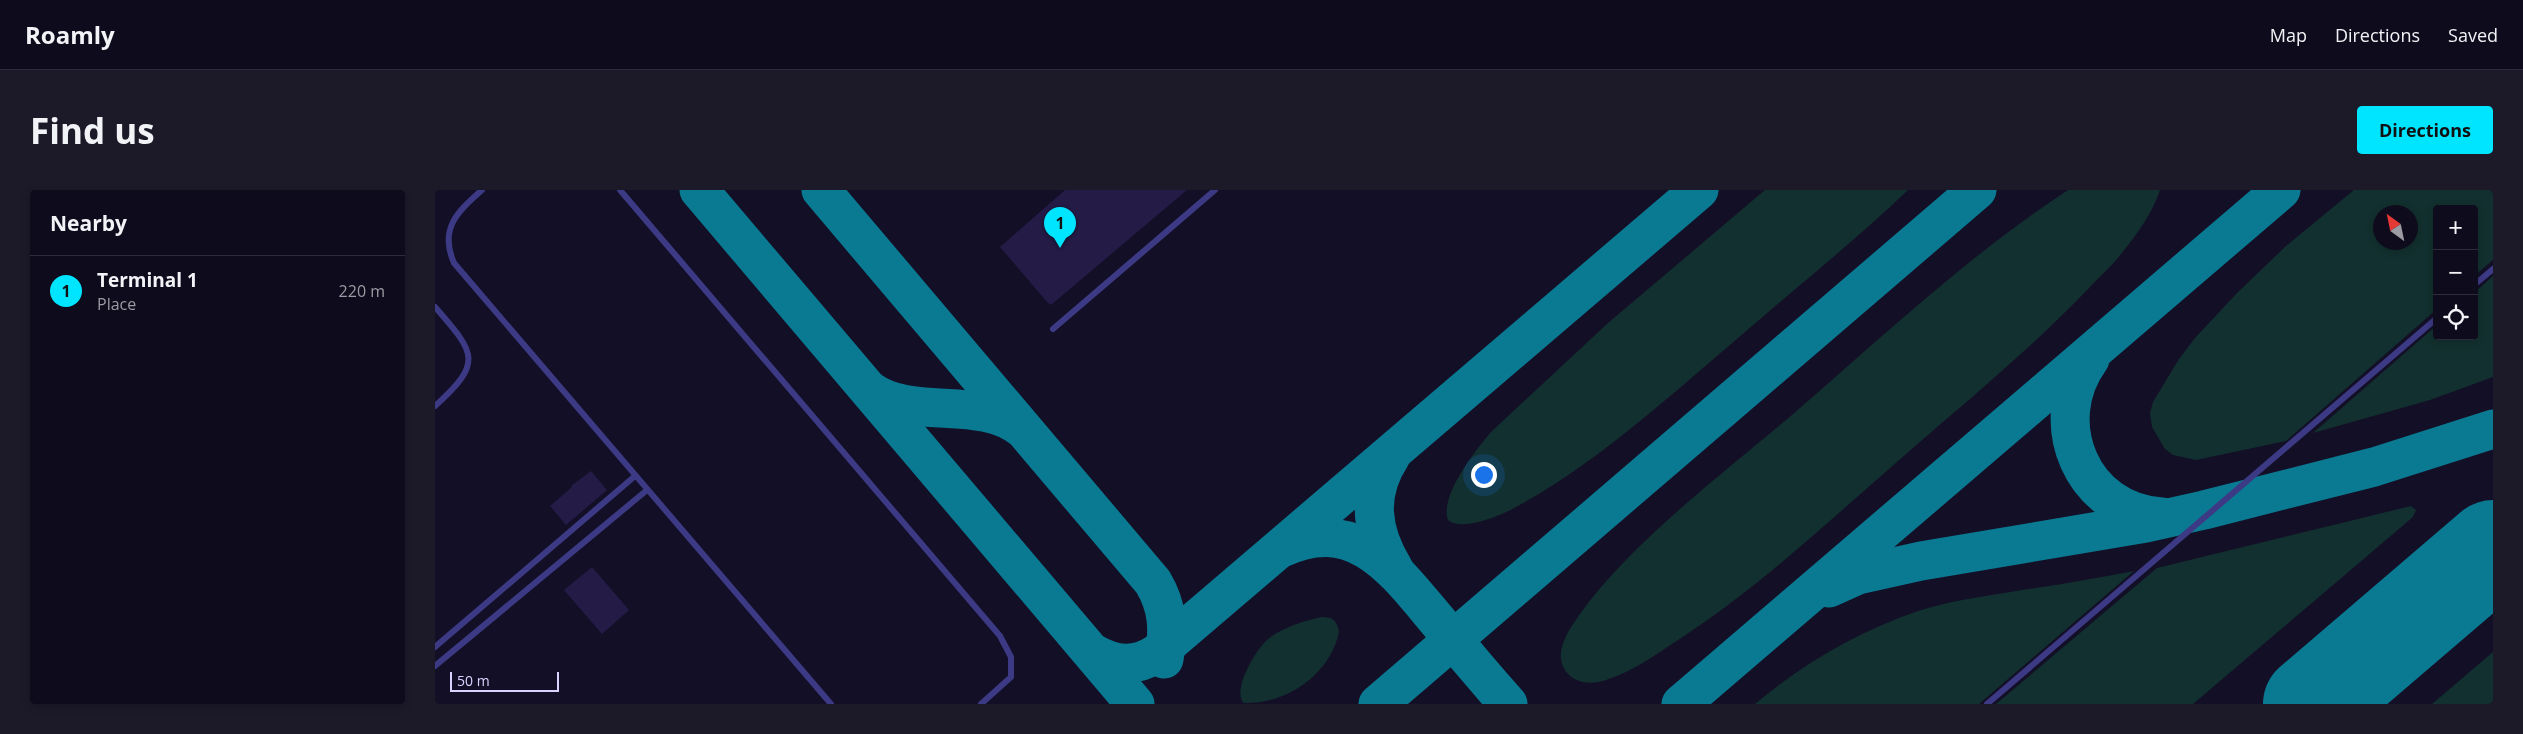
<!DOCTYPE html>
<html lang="en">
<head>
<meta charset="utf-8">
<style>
	:root { --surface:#0e0b1c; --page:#1c1929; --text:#f1f3f6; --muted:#9b9ba3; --line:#2e2b3b; --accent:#00e5ff }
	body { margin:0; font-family:"Open Sans",sans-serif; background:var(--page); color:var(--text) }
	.controls { position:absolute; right:15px; top:15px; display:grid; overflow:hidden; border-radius:5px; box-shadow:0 2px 8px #0003 }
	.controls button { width:45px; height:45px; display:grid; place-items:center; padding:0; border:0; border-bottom:1px solid var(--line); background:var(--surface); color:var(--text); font:25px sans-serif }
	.compass { position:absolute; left:1938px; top:15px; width:45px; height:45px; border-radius:50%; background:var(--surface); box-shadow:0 2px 8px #0003; rotate:327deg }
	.scale { position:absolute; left:15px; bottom:12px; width:109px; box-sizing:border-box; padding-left:5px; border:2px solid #d9d4ff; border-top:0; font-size:14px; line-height:18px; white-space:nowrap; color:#d9d4ff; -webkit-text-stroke:4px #130f26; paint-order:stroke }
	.you { position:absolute; left:1048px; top:284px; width:18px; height:18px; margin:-12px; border:4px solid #fff; border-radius:50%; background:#1a73e8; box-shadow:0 0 0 8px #1a73e833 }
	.badge { display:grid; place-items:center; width:32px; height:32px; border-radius:50%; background:var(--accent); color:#111; font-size:16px; font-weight:700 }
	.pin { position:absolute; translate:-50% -41px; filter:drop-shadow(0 1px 2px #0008) }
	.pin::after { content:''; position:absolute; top:26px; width:18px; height:15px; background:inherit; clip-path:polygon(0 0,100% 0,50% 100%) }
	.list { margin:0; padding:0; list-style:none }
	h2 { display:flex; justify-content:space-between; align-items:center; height:65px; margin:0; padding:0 20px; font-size:21px }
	h2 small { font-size:16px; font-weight:400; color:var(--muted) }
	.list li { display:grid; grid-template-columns:32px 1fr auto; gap:15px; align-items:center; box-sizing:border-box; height:70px; padding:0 20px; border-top:1px solid var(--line) }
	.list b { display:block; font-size:19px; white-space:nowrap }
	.list p { margin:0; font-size:16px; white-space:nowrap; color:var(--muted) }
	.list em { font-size:16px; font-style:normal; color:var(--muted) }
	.icon { flex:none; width:28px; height:28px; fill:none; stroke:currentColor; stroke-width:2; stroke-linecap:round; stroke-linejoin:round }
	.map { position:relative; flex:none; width:2058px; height:514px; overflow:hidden; border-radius:5px }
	header { display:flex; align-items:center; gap:30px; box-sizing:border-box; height:70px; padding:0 25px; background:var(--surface); border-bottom:1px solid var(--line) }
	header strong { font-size:24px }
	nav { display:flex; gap:28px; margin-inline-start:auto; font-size:18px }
	.intro { display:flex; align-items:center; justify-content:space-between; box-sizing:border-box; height:120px; padding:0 30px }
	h1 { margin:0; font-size:35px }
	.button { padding:12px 22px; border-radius:5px; background:var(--accent); color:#111; font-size:18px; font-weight:700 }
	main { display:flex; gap:30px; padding:0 30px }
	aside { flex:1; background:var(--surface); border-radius:5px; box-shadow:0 2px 8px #0003 }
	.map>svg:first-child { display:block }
	.green { fill:#12302f; fill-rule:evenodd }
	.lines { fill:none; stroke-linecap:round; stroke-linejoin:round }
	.taxiway { stroke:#0a7a92; stroke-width:39 }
	.runway { stroke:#0a7a92; stroke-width:98 }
	.building { fill:#241b47 }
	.service { stroke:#3d3a85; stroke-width:6 }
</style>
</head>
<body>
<header>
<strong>Roamly</strong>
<nav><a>Map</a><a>Directions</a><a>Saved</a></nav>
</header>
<div class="intro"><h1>Find us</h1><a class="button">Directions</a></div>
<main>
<aside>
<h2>Nearby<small></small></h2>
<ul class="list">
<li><span class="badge">1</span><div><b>Terminal 1</b><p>Place</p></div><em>220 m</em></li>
</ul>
</aside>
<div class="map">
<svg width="2058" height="514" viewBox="0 0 2058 514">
	<rect width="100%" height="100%" fill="#130f26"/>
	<g class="green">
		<path d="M1330,0H1473C1421,50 1364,95 1310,142C1238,203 1164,272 1081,317C1067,325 1027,342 1013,330C1004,306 1042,258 1057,241L1173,133Z"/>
		<path d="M1633,0H1725C1718,22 1701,46 1686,64C1677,76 1665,86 1655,97C1598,157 1533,210 1471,264C1397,328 1325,397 1243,450C1220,465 1197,482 1171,490C1156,495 1139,494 1130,480C1116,459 1141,430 1153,413C1207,344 1291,281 1358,224C1447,147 1534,65 1633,0Z"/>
		<path d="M1919,0H2058V70L2039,86V19H2002V119L1851,251L1761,270L1738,265L1730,259L1717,237L1715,223L1718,212L1744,169L1760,148L1802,103L1851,56ZM1946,22H1976V52H1946Z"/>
		<path d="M2058,86V187L1995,210L1878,243L2002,135V146H2039V103Z"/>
		<path d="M1976,316L1981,320L1978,327L1758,514H1561L1722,378Z"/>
		<path d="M1699,381L1544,514H1320C1369,473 1422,442 1483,421C1517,410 1552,406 1587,400C1624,395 1662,388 1699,381Z"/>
		<path d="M887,427C898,427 902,431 904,442C895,484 853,514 809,513C796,501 821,459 833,449C848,437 869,431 887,427Z"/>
		<path d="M2058,462V514H1997Z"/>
	</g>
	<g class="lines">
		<g class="taxiway">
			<path d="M264,0L700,514"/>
			<path d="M386,0L718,392C733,417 734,440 729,469"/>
			<path d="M1655,169C1609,232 1647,323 1727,327"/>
			<path d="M434,200C478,232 544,204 588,239"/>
			<path d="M956,266C931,304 936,342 959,379"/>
			<path d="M847,358C923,322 963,385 1006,435C1028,462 1050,488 1073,514"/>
			<path d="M1394,398L1423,385L1486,371L1711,333L1769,320L1939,277L2058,239"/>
			<path d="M658,463C680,475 699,478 721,464L1264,0"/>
			<path d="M943,514L1542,0"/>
			<path d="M1246,514L1846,0"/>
		</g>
		<path class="runway" d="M1877,514L2058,359"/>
	</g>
	<g class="building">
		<path d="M630,0H752L616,115L613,113L565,57Z"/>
		<path d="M156,281L172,300L131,335L115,316L137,297L136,296Z"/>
		<path d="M157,377L194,420L167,444L129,400Z"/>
	</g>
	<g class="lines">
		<g class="service">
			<path d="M47,0C22,22 4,39 19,73L396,514"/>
			<path d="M185,0L565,446L576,467V487L546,514"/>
			<path d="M2039,95L2058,79"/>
			<path d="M0,117C40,163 49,172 0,216"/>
			<path d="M618,139L780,0"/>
			<path d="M0,457L200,286"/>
			<path d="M0,476L212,300"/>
			<path d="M1552,514L2002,128"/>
		</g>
	</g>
</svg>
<div class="controls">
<button>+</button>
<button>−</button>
<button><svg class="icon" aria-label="locate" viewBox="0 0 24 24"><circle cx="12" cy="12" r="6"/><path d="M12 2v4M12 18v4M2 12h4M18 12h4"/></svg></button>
</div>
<svg class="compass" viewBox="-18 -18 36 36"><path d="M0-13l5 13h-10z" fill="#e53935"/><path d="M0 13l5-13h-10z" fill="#9b9ba3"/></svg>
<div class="scale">50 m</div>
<div class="you"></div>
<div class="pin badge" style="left:625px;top:58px">1</div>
</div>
</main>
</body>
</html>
